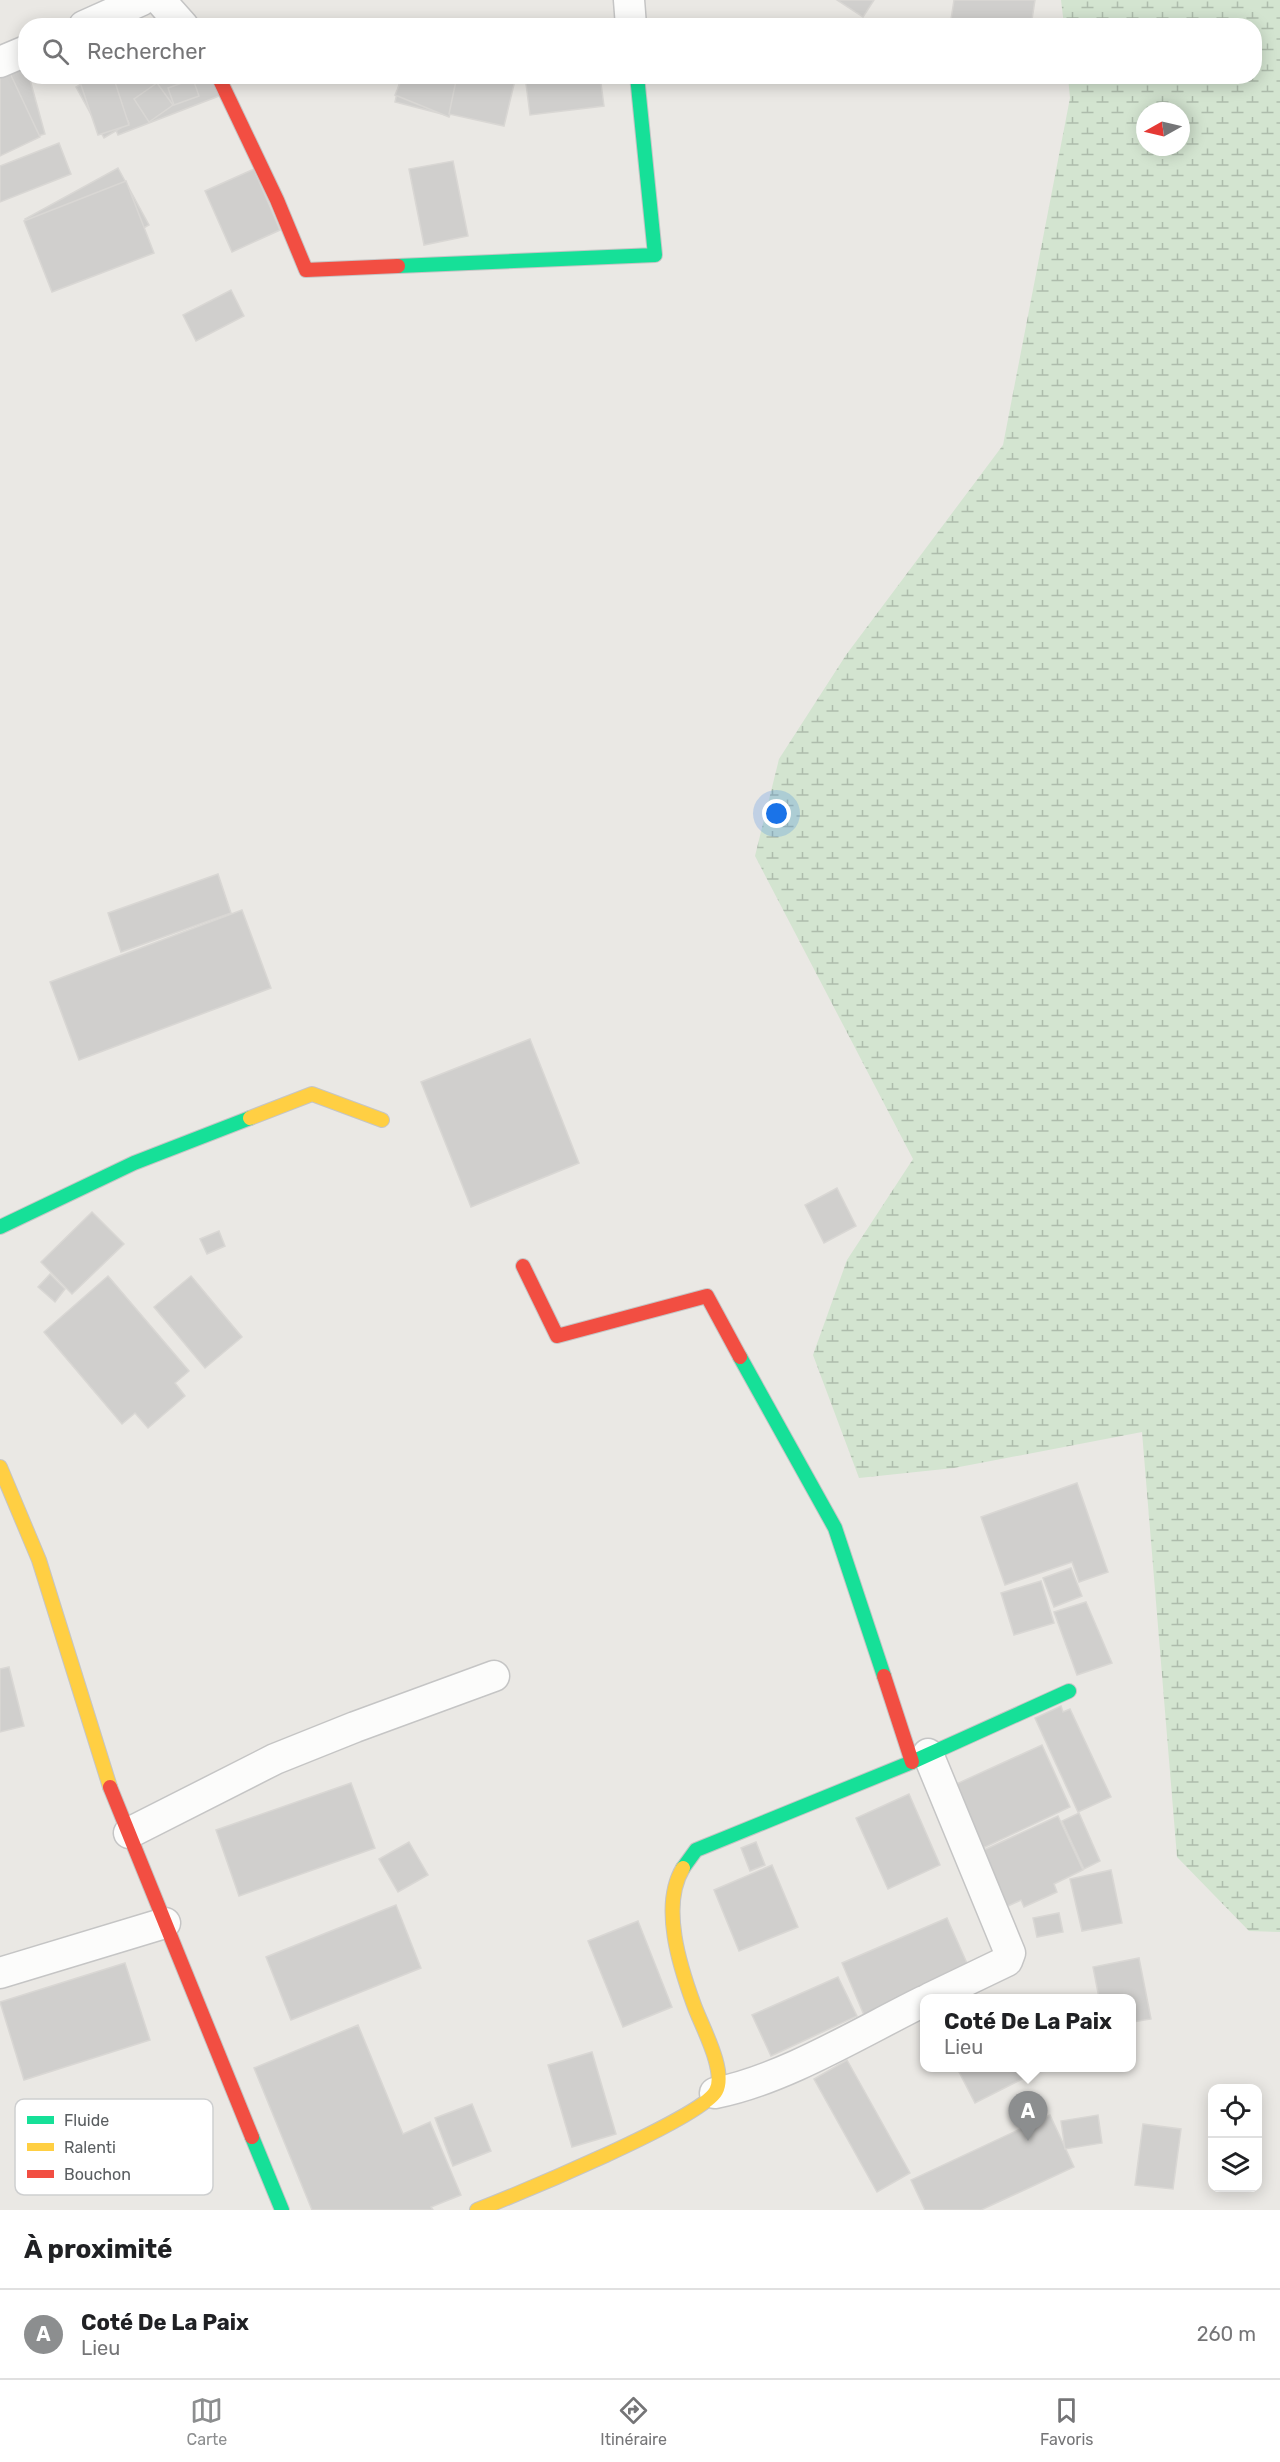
<!DOCTYPE html>
<html lang="fr">
<head>
<meta charset="utf-8">
<style>
	:root { --surface:#fff; --page:#f2f2f2; --text:#202124; --muted:#757577; --line:#e0e0e0; --accent:#8c8e8f }
	body { margin:0; font-family:Rubik,sans-serif; background:var(--page); color:var(--text) }
	.controls { position:absolute; right:18px; bottom:18px; display:grid; overflow:hidden; border-radius:12px; box-shadow:0 3px 15px #0003 }
	.controls button { width:54px; height:54px; display:grid; place-items:center; padding:0; border:0; border-bottom:2px solid var(--line); background:var(--surface); color:var(--text); font:30px sans-serif }
	.compass { position:absolute; left:1136px; top:102px; width:54px; height:54px; border-radius:50%; background:var(--surface); box-shadow:0 3px 15px #0003; rotate:262deg }
	.you { position:absolute; left:777px; top:814px; width:21px; height:21px; margin:-15px; border:4px solid #fff; border-radius:50%; background:#1a73e8; box-shadow:0 0 0 9px #1a73e833 }
	.badge { display:grid; place-items:center; width:39px; height:39px; border-radius:50%; background:var(--accent); color:#fff; font-size:20px; font-weight:700 }
	.pin { position:absolute; translate:-50% -50px; filter:drop-shadow(0 2px 3px #0008) }
	.pin::after { content:''; position:absolute; top:32px; width:21px; height:18px; background:inherit; clip-path:polygon(0 0,100% 0,50% 100%) }
	.popup { position:absolute; left:920px; top:1994px; width:216px; height:78px; box-sizing:border-box; display:grid; place-content:center; border-radius:12px; background:var(--surface); filter:drop-shadow(0 2px 4px #0005); font-size:20px; white-space:nowrap; color:var(--muted) }
	.popup b { font-size:22px; color:var(--text) }
	.popup::after { content:''; position:absolute; left:50%; top:100%; margin-left:-12px; border:12px solid transparent; border-top-color:var(--surface) }
	.list { margin:0; padding:0; list-style:none }
	h2 { display:flex; justify-content:space-between; align-items:center; height:78px; margin:0; padding:0 24px; font-size:26px }
	h2 small { font-size:20px; font-weight:400; color:var(--muted) }
	.list li { display:grid; grid-template-columns:39px 1fr auto; gap:18px; align-items:center; box-sizing:border-box; height:90px; padding:0 24px; border-top:2px solid var(--line) }
	.list b { display:block; font-size:22px; white-space:nowrap }
	.list p { margin:0; font-size:20px; white-space:nowrap; color:var(--muted) }
	.list em { font-size:20px; font-style:normal; color:var(--muted) }
	.icon { flex:none; width:33px; height:33px; fill:none; stroke:currentColor; stroke-width:2; stroke-linecap:round; stroke-linejoin:round }
	.map { position:relative; flex:none; width:1280px; height:2210px; overflow:hidden }
	.search { position:absolute; background:var(--surface); box-shadow:0 3px 15px #0003; left:18px; right:18px; top:18px; height:66px; display:flex; align-items:center; gap:15px; box-sizing:border-box; padding:0 21px; border-radius:24px; color:var(--muted); font-size:22px }
	.sheet { height:168px; background:var(--surface) }
	nav { display:flex; justify-content:space-around; align-items:center; box-sizing:border-box; height:84px; border-top:2px solid var(--line); background:var(--surface); font-size:16px; color:var(--muted) }
	nav a { display:grid; justify-items:center; gap:3px }
	nav .on { color:var(--accent) }
	.map>svg:first-child { display:block }
	.wetland { fill:url(#wetland-marsh); fill-rule:evenodd }
	.building { fill:#d0cfcd; stroke:#d9d7d4; stroke-width:1.5 }
	.lines { fill:none; stroke-linecap:round; stroke-linejoin:round }
	.street-casing { stroke:#c5c5c5; stroke-width:33 }
	.fast-casing { stroke:#c5c5c5; stroke-width:16 }
	.slow-casing { stroke:#c5c5c5; stroke-width:16 }
	.jam-casing { stroke:#c5c5c5; stroke-width:16 }
	.street { stroke:#fcfcfb; stroke-width:30 }
	.fast { stroke:#16e098; stroke-width:14 }
	.slow { stroke:#ffcf43; stroke-width:14 }
	.jam { stroke:#f24e42; stroke-width:14 }
	.key { fill:#fff; stroke:#cecfd0; stroke-width:1.5 }
	.key-label { font-size:16px; fill:#5a5e61 }
</style>
</head>
<body>
<div class="map">
<svg width="1280" height="2210" viewBox="0 0 1280 2210">
	<defs>
		<pattern id="wetland-marsh" width="20" height="14" patternUnits="userSpaceOnUse" patternTransform="scale(1.5)"><rect width="20" height="14" fill="#d3e4d0"/><path d="M1 5h8M5 5V1M11 12h8M15 12V8" fill="none" stroke="#aebcac"/></pattern>
	</defs>
	<rect width="100%" height="100%" fill="#eae8e4"/>
	<path class="wetland" d="M1061,0H1280V1932L1249,1931L1177,1857L1142,1432L954,1468L859,1478L813,1355L847,1260L913,1159L755,856L779,759L846,655L1003,445L1070,98L1068,77L1254,76V26L1064,25ZM1145,111H1181V147H1145Z"/>
	<g class="building">
		<path d="M837,0H874L863,17Z"/>
		<path d="M954,0H1035L1031,26H950Z"/>
		<path d="M26,64V76H29L45,134L0,146V71Z"/>
		<path d="M9,71L40,137L0,156V75Z"/>
		<path d="M95,76H226L232,91L118,135Z"/>
		<path d="M95,76H104L129,123L104,138L76,87Z"/>
		<path d="M97,76H113L129,125L98,135L80,82Z"/>
		<path d="M401,76H456L446,115L395,102Z"/>
		<path d="M403,76H466L449,117L395,95Z"/>
		<path d="M457,76H516L504,126L449,114Z"/>
		<path d="M525,76H600L604,106L530,115Z"/>
		<path d="M193,79L199,96L174,105L168,88Z"/>
		<path d="M157,83L173,105L149,122L134,99Z"/>
		<path d="M59,143L71,174L0,202V166Z"/>
		<path d="M453,161L468,236L424,245L409,169Z"/>
		<path d="M118,168L149,225L57,277L25,219Z"/>
		<path d="M254,169L280,230L232,252L205,191Z"/>
		<path d="M126,181L154,253L52,292L24,221Z"/>
		<path d="M231,290L244,316L196,341L183,315Z"/>
		<path d="M218,874L231,913L121,952L108,913Z"/>
		<path d="M242,910L271,988L79,1060L50,982Z"/>
		<path d="M530,1039L579,1163L471,1207L421,1082Z"/>
		<path d="M837,1188L856,1226L824,1243L805,1205Z"/>
		<path d="M92,1212L124,1244L72,1294L41,1262Z"/>
		<path d="M219,1231L225,1246L207,1254L200,1239Z"/>
		<path d="M50,1274L65,1289L55,1302L38,1287Z"/>
		<path d="M108,1276L189,1371L175,1383L185,1396L148,1428L135,1413L122,1424L44,1332Z"/>
		<path d="M191,1276L242,1337L205,1368L154,1307Z"/>
		<path d="M1077,1483L1108,1572L1079,1582L1072,1562L1005,1585L981,1517Z"/>
		<path d="M1071,1568L1082,1596L1054,1607L1043,1578Z"/>
		<path d="M1041,1581L1054,1623L1014,1635L1001,1593Z"/>
		<path d="M1086,1602L1112,1663L1077,1675L1054,1612Z"/>
		<path d="M9,1667L24,1726L0,1732V1669Z"/>
		<path d="M1061,1706L1063,1712L1070,1709L1111,1797L1078,1812L1035,1718Z"/>
		<path d="M1042,1745L1070,1807L981,1849L952,1786Z"/>
		<path d="M351,1783L375,1848L239,1896L216,1830Z"/>
		<path d="M909,1794L940,1865L888,1889L856,1818Z"/>
		<path d="M1079,1813L1100,1861L1084,1869L1062,1821Z"/>
		<path d="M1058,1816L1083,1870L1054,1884L1057,1892L1024,1907L1021,1900L1006,1907L984,1850Z"/>
		<path d="M409,1842L428,1875L398,1892L379,1859Z"/>
		<path d="M756,1842L765,1865L750,1871L741,1848Z"/>
		<path d="M772,1865L798,1927L739,1951L714,1890Z"/>
		<path d="M1111,1870L1122,1923L1082,1931L1070,1879Z"/>
		<path d="M396,1905L421,1968L291,2020L266,1957Z"/>
		<path d="M1059,1913L1063,1932L1037,1937L1033,1918Z"/>
		<path d="M947,1918L970,1970L864,2015L842,1963Z"/>
		<path d="M638,1921L672,2007L623,2027L588,1941Z"/>
		<path d="M1139,1958L1151,2019L1132,2022V1998H1099L1093,1967Z"/>
		<path d="M125,1963L150,2040L24,2080L0,2002Z"/>
		<path d="M838,1977L857,2016L771,2056L752,2015Z"/>
		<path d="M358,2025L403,2134L430,2122L461,2195L431,2207L433,2210H312L254,2068Z"/>
		<path d="M592,2052L616,2134L572,2147L548,2065Z"/>
		<path d="M847,2060L910,2173L877,2192L814,2079Z"/>
		<path d="M957,2068H1044L975,2103Z"/>
		<path d="M472,2104L491,2151L453,2166L435,2118Z"/>
		<path d="M1050,2115L1074,2167L981,2210H925L911,2180Z"/>
		<path d="M1098,2115L1102,2143L1065,2149L1061,2121Z"/>
		<path d="M1143,2124L1181,2129L1173,2189L1135,2185Z"/>
	</g>
	<g class="lines">
		<defs>
			<g id="street">
				<path d="M160,0L183,26"/>
				<path d="M629,0L631,26"/>
				<path d="M84,26L142,0"/>
				<path d="M0,62L26,51"/>
				<path d="M928,1754L1010,1953L1007,1961L930,1998"/>
				<path d="M129,1833L275,1759L355,1727L494,1676"/>
				<path d="M0,1973L165,1923"/>
				<path d="M715,2093C783,2080 861,2032 924,2001"/>
			</g>
			<g id="fast">
				<path d="M398,266L655,255L637,76"/>
				<path d="M0,1227L134,1163L250,1118"/>
				<path d="M740,1357L835,1528L884,1676"/>
				<path d="M683,1868L696,1850L912,1762L1069,1691"/>
				<path d="M252,2137L282,2210"/>
			</g>
			<g id="slow">
				<path d="M250,1118L312,1094L382,1120"/>
				<path d="M0,1467L39,1560L110,1787"/>
				<path d="M477,2210C515,2195 701,2119 716,2091C727,2071 701,2025 694,2005C680,1967 660,1906 683,1868"/>
			</g>
			<g id="jam">
				<path d="M218,76L277,200L306,270L398,266"/>
				<path d="M523,1266L557,1336L707,1296L740,1357"/>
				<path d="M884,1676L912,1762"/>
				<path d="M110,1787L252,2137"/>
			</g>
		</defs>
		<use href="#street" class="street-casing"/>
		<use href="#fast" class="fast-casing"/>
		<use href="#slow" class="slow-casing"/>
		<use href="#jam" class="jam-casing"/>
		<use href="#street" class="street"/>
		<use href="#fast" class="fast"/>
		<use href="#slow" class="slow"/>
		<use href="#jam" class="jam"/>
	</g>
	<rect x="15" y="2099" width="198" height="96" rx="9" class="key"/>
	<rect x="27" y="2116" width="27" height="8" fill="#16e098"/>
	<rect x="27" y="2143" width="27" height="8" fill="#ffcf43"/>
	<rect x="27" y="2170" width="27" height="8" fill="#f24e42"/>
	<g class="key-label">
		<text x="64" y="2126">Fluide</text>
		<text x="64" y="2153">Ralenti</text>
		<text x="64" y="2180">Bouchon</text>
	</g>
</svg>
<div class="controls">
<button><svg class="icon" aria-label="locate" viewBox="0 0 24 24"><circle cx="12" cy="12" r="6"/><path d="M12 2v4M12 18v4M2 12h4M18 12h4"/></svg></button>
<button><svg class="icon" aria-label="layers" viewBox="0 0 24 24"><path d="M12 4l9 5-9 5-9-5zM3 14l9 5 9-5"/></svg></button>
</div>
<svg class="compass" viewBox="-18 -18 36 36"><path d="M0-13l5 13h-10z" fill="#e53935"/><path d="M0 13l5-13h-10z" fill="#757577"/></svg>
<div class="you"></div>
<div class="pin badge" style="left:1028px;top:2141px">A</div>
<div class="popup"><b>Coté De La Paix</b>Lieu</div>
<div class="search"><svg class="icon" aria-label="search" viewBox="0 0 24 24"><circle cx="10" cy="10" r="6"/><path d="M15 15l6 6"/></svg>Rechercher</div>
</div>
<section class="sheet">
<h2>À proximité<small></small></h2>
<ul class="list">
<li><span class="badge">A</span><div><b>Coté De La Paix</b><p>Lieu</p></div><em>260 m</em></li>
</ul>
</section>
<nav>
<a class="on"><svg class="icon" aria-label="map" viewBox="0 0 24 24"><path d="M3 6l6-2 6 2 6-2v14l-6 2-6-2-6 2zM9 4v14M15 6v14"/></svg>Carte</a>
<a><svg class="icon" aria-label="directions" viewBox="0 0 24 24"><path d="M12 3l9 9-9 9-9-9zM9 14v-3h6M13 9l2 2-2 2"/></svg>Itinéraire</a>
<a><svg class="icon" aria-label="saved" viewBox="0 0 24 24"><path d="M7 4h10v16l-5-4-5 4z"/></svg>Favoris</a>
</nav>
</body>
</html>
